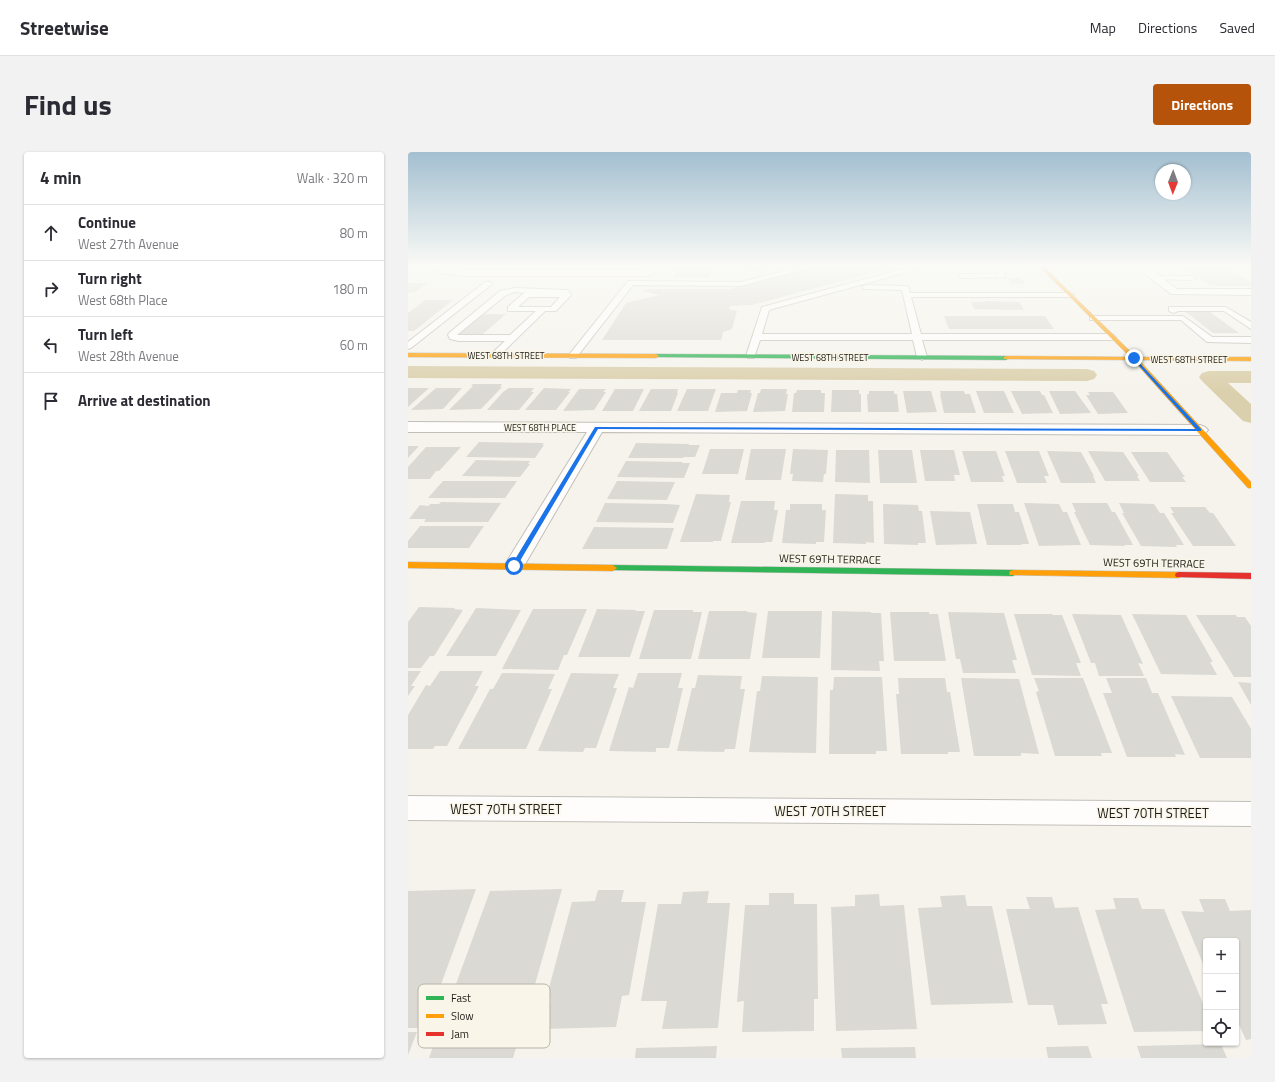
<!DOCTYPE html>
<html lang="en">
<head>
<meta charset="utf-8">
<style>
	:root { --surface:#fff; --page:#f2f2f3; --text:#2b2b33; --muted:#7c7c81; --line:#e1e1e2; --accent:#b45309 }
	body { margin:0; font-family:"Titillium Web",sans-serif; background:var(--page); color:var(--text) }
	.controls { position:absolute; right:12px; bottom:12px; display:grid; overflow:hidden; border-radius:4px; box-shadow:0 1px 3px #0004 }
	.controls button { width:36px; height:36px; display:grid; place-items:center; padding:0; border:0; border-bottom:1px solid var(--line); background:var(--surface); color:var(--text); font:20px sans-serif }
	.compass { position:absolute; left:747px; top:12px; width:36px; height:36px; border-radius:50%; background:var(--surface); box-shadow:0 1px 3px #0004; rotate:181deg }
	.stop { position:absolute; width:12px; height:12px; margin:-9px; border:3px solid #1a73e8; border-radius:50%; background:#fff }
	.stop.end { background:#1a73e8; border-color:#fff; box-shadow:0 1px 4px #0008 }
	.list { margin:0; padding:0; list-style:none }
	h2 { display:flex; justify-content:space-between; align-items:center; height:52px; margin:0; padding:0 16px; font-size:17px }
	h2 small { font-size:13px; font-weight:400; color:var(--muted) }
	.list li { display:grid; grid-template-columns:26px 1fr auto; gap:12px; align-items:center; box-sizing:border-box; height:56px; padding:0 16px; border-top:1px solid var(--line) }
	.list b { display:block; font-size:15px; white-space:nowrap }
	.list p { margin:0; font-size:13px; white-space:nowrap; color:var(--muted) }
	.list em { font-size:13px; font-style:normal; color:var(--muted) }
	.icon { flex:none; width:22px; height:22px; fill:none; stroke:currentColor; stroke-width:2; stroke-linecap:round; stroke-linejoin:round }
	.map { position:relative; flex:none; width:843px; height:906px; overflow:hidden; border-radius:4px }
	header { display:flex; align-items:center; gap:24px; box-sizing:border-box; height:56px; padding:0 20px; background:var(--surface); border-bottom:1px solid var(--line) }
	header strong { font-size:19px }
	nav { display:flex; gap:22px; margin-inline-start:auto; font-size:14px }
	.intro { display:flex; align-items:center; justify-content:space-between; box-sizing:border-box; height:96px; padding:0 24px }
	h1 { margin:0; font-size:28px }
	.button { padding:10px 18px; border-radius:4px; background:var(--accent); color:#fff; font-size:14px; font-weight:700 }
	main { display:flex; gap:24px; padding:0 24px }
	aside { flex:1; background:var(--surface); border-radius:4px; box-shadow:0 1px 3px #0004 }
	.map>svg:first-child { display:block }
	.lines { fill:none; stroke-linecap:round; stroke-linejoin:round }
	.canal { fill:#dbd0ad; fill-rule:evenodd }
	.building { fill:#dbd9d3 }
	.lane-casing { stroke:#c1bfb9; stroke-width:2 }
	.street-casing { stroke:#c1bfb9; stroke-width:2 }
	.fast-casing { stroke:#c1bfb9; stroke-width:1 }
	.slow-casing { stroke:#c1bfb9; stroke-width:1 }
	.jam-casing { stroke:#c1bfb9; stroke-width:1 }
	.lane { fill:#fefdfc; fill-rule:evenodd }
	.street { fill:#fefdfc; fill-rule:evenodd }
	.fast { fill:#30b455; fill-rule:evenodd }
	.slow { fill:#ff9f0a; fill-rule:evenodd }
	.jam { fill:#e5322d; fill-rule:evenodd }
	.route { fill:#1a73e8 }
	.labels { text-anchor:middle; dominant-baseline:central; stroke-width:3; stroke-linejoin:round; paint-order:stroke }
	.far-street-label { font-size:9px; fill:#1d1b17; stroke:#f9f5e8 }
	.street-label { font-size:11px; fill:#1d1b17; stroke:#f9f5e8 }
	.near-street-label { font-size:13px; fill:#1d1b17; stroke:#f9f5e8 }
	.key { fill:#f9f5e8; stroke:#b7b4a9; stroke-width:1 }
	.key-label { font-size:11px; fill:#1d1b17 }
</style>
</head>
<body>
<header>
<strong>Streetwise</strong>
<nav><a>Map</a><a>Directions</a><a>Saved</a></nav>
</header>
<div class="intro"><h1>Find us</h1><a class="button">Directions</a></div>
<main>
<aside>
<h2>4 min<small>Walk · 320 m</small></h2>
<ul class="list">
<li><svg class="icon" aria-label="ahead" viewBox="0 0 24 24"><path d="M12 20V5M6 11l6-6 6 6"/></svg><div><b>Continue</b><p>West 27th Avenue</p></div><em>80 m</em></li>
<li><svg class="icon" aria-label="right" viewBox="0 0 24 24"><path d="M7 20v-9h11M14 6l5 5-5 5"/></svg><div><b>Turn right</b><p>West 68th Place</p></div><em>180 m</em></li>
<li><svg class="icon" aria-label="left" viewBox="0 0 24 24"><path d="M17 20v-9H6M10 6l-5 5 5 5"/></svg><div><b>Turn left</b><p>West 28th Avenue</p></div><em>60 m</em></li>
<li><svg class="icon" aria-label="arrive" viewBox="0 0 24 24"><path d="M6 21V4h12l-3 4 3 4H6"/></svg><div><b>Arrive at destination</b></div></li>
</ul>
</aside>
<div class="map">
<svg width="843" height="906" viewBox="0 0 843 906">
	<rect width="100%" height="100%" fill="#f5f3ec"/>
	<g class="lines">
		<g class="canal">
			<path d="M0,214L679,217L686,219L689,223L686,227L679,229L0,226Z"/>
			<path d="M801,219H843V231H820L843,252V271L835,269L794,229L791,225L794,221Z"/>
		</g>
	</g>
	<g class="building">
		<path d="M272,114H307L301,125H265Z"/>
		<path d="M372,114L349,120L327,115V114Z"/>
		<path d="M412,114L486,115L344,153L322,154L321,157L329,159L324,177L315,180L313,188H194L218,151L251,143L235,139L240,137H322Z"/>
		<path d="M773,114H817L843,130V134H803Z"/>
		<path d="M600,126H613L617,132H604Z"/>
		<path d="M0,131H20L7,140L0,141Z"/>
		<path d="M17,148H45L6,179H0V161Z"/>
		<path d="M577,149L611,150L616,158L566,157L563,150H577Z"/>
		<path d="M778,160H802L831,181H805Z"/>
		<path d="M80,162H98L75,182H51L74,163Z"/>
		<path d="M536,164H637L646,177H541Z"/>
		<path d="M65,232H94L92,235H94L73,257L41,258L65,234H63Z"/>
		<path d="M0,236H21L0,255Z"/>
		<path d="M28,236H54L35,257L3,258Z"/>
		<path d="M101,236H126L123,240H126L111,258H79L95,240Z"/>
		<path d="M136,236L163,237L160,240H162L148,258H117Z"/>
		<path d="M171,237H198L195,240H198L186,258L155,259Z"/>
		<path d="M207,237H236L225,259H194Z"/>
		<path d="M243,237H270L269,241H270L263,259H231Z"/>
		<path d="M279,237H308L300,259H269Z"/>
		<path d="M353,237H379L378,242H380L377,259L345,260L350,241H352Z"/>
		<path d="M330,238H343L342,241H344L339,259L307,260L313,241H329Z"/>
		<path d="M389,238H413V241H417L416,260H384L386,241H388Z"/>
		<path d="M424,238H451V242H453V260H423Z"/>
		<path d="M461,239H486V242H489L491,260H460L459,242H461Z"/>
		<path d="M495,239H523L529,260L499,261Z"/>
		<path d="M532,239H556L557,242H562L568,261H536L532,242H533Z"/>
		<path d="M568,239H596L606,261H576Z"/>
		<path d="M603,239H632L634,243H636L645,261L614,262Z"/>
		<path d="M641,239H667L683,261L652,262Z"/>
		<path d="M680,240H705L720,261L690,262L678,243H682Z"/>
		<path d="M71,290L136,291L134,293H136L127,306L58,305Z"/>
		<path d="M228,291L281,292V293H292L287,305H276L275,306H220Z"/>
		<path d="M0,294H11L0,306Z"/>
		<path d="M18,295H53L31,319H28L22,327H0V315Z"/>
		<path d="M302,297H336L330,322H294Z"/>
		<path d="M343,297H378L373,328H337Z"/>
		<path d="M385,297L420,298L418,322H416L415,330L384,329L385,322H382Z"/>
		<path d="M428,298H461L462,331L427,330Z"/>
		<path d="M470,298H504L509,331H472Z"/>
		<path d="M512,298H546L552,323H546L547,329H517Z"/>
		<path d="M554,299H588L597,324H594L596,330H563Z"/>
		<path d="M597,299H631L641,324H636L639,331H609Z"/>
		<path d="M639,299L673,300L686,324H685L688,331H653Z"/>
		<path d="M680,299L715,300L731,324H729L732,329H697Z"/>
		<path d="M723,300H759L777,325H774L778,330H742Z"/>
		<path d="M68,308L122,309L120,312H122L112,325L54,324Z"/>
		<path d="M218,309L275,310L274,311H282L276,326L209,325Z"/>
		<path d="M35,329H109L97,346H20Z"/>
		<path d="M209,329L267,330L259,348L199,347Z"/>
		<path d="M288,342L322,343L321,350H323L313,389H305V390H272Z"/>
		<path d="M427,342L460,343V349H465L466,391L458,390V392L425,391Z"/>
		<path d="M333,349H367L366,358H370L364,390H357V391H323Z"/>
		<path d="M33,350L93,351L80,370H16L18,367H1L12,353L21,354L22,352H31Z"/>
		<path d="M197,351L258,352L272,353L265,371L188,370Z"/>
		<path d="M616,351L651,352L655,360H659L673,393L631,394Z"/>
		<path d="M664,351H699L704,360H707L725,393H716L717,394L682,393L666,360H668Z"/>
		<path d="M711,351L746,352L752,361H756L776,393H768L769,395L733,394L714,361H716Z"/>
		<path d="M382,352H414V358H418L416,390H408V392L374,391L378,358H382Z"/>
		<path d="M475,352L510,353L511,359H514L518,391H510V393L476,392Z"/>
		<path d="M569,352H605L607,360H611L621,392H613L614,393H579Z"/>
		<path d="M762,355H797L802,361H805L828,394H785L763,361H766Z"/>
		<path d="M522,359L562,360L569,392L528,393Z"/>
		<path d="M12,374H76L61,396H0V389Z"/>
		<path d="M186,375L266,376L259,397H174Z"/>
		<path d="M11,455L47,456L46,457L55,458L26,504H22L13,516H0V470Z"/>
		<path d="M68,456L113,458L88,504H38Z"/>
		<path d="M125,457H179L159,503H156L150,518L94,517Z"/>
		<path d="M189,457L228,458L227,459H237L222,505H170Z"/>
		<path d="M246,458H285V460H294L283,507H231Z"/>
		<path d="M301,459H339V460L349,461L342,507H290Z"/>
		<path d="M360,459H414L412,506H354Z"/>
		<path d="M424,459L463,460V461H473L476,509H471L472,519L423,518Z"/>
		<path d="M482,460H521V462H530L538,509H486Z"/>
		<path d="M540,460L596,461L609,508H604L608,521H555L552,507H548Z"/>
		<path d="M606,462H644L645,463H654L673,511H668L673,524L624,523Z"/>
		<path d="M664,462L713,463L735,512L730,511L736,524H691L687,511H683Z"/>
		<path d="M724,462L778,463L805,510H802L809,523L753,522Z"/>
		<path d="M788,463H828L829,465H837L843,474V525H826Z"/>
		<path d="M0,519H13L3,534H7L0,544Z"/>
		<path d="M32,519H75L67,534H71L39,594H27L25,597H0V563L18,533L22,534Z"/>
		<path d="M94,521L147,522L140,537H144L118,597H50L82,537H85Z"/>
		<path d="M163,521L211,522L205,536H209L188,596H177L175,600L130,599Z"/>
		<path d="M230,521H274L270,536H275L261,596H248V600L201,599L221,535L225,536Z"/>
		<path d="M290,523L334,524L332,537H337L327,597H317L316,600L269,599L284,536H287Z"/>
		<path d="M354,524L410,525L408,601L341,600L349,539H352Z"/>
		<path d="M426,525H474L479,599H468V602H421L422,538H425Z"/>
		<path d="M490,526H537L539,540H542L552,600H540V602H493L488,542H491Z"/>
		<path d="M553,526L611,527L631,602L613,601V604H566Z"/>
		<path d="M626,526H675L704,601H693L694,604H647L628,540L631,539Z"/>
		<path d="M698,526H738L744,541H750L777,603L767,602L768,605H719L695,541H704Z"/>
		<path d="M830,530L843,531V553Z"/>
		<path d="M763,544L824,545L843,577V606H792Z"/>
		<path d="M68,737L28,846L23,847L11,876H0V739Z"/>
		<path d="M154,737L122,850L78,851L71,872L33,873L82,739Z"/>
		<path d="M190,738H216L213,750H238L221,843L214,844L208,875L135,877L143,847H138L164,750L187,749Z"/>
		<path d="M301,739L299,751H322L310,876L254,877L259,849H233L250,752H273L275,740Z"/>
		<path d="M361,741H386V752H409L410,847H406V879L334,880L336,849L329,850L337,753H361Z"/>
		<path d="M471,742L472,754L496,753L509,877L428,879L423,755L447,754V743Z"/>
		<path d="M557,743L559,754H584L605,851L523,853L510,756L534,755L532,744Z"/>
		<path d="M618,745H644L647,756L670,755L700,852H693L699,872L650,873L645,853H620L598,757H622Z"/>
		<path d="M705,746H730L734,757H756L798,859V879L726,880L687,758L708,757Z"/>
		<path d="M791,747H817L822,759L843,758V887L838,888L828,866V789H798V819L773,759L796,760Z"/>
		<path d="M0,880H9L0,903Z"/>
		<path d="M112,882L105,906H21L29,883Z"/>
		<path d="M813,892L819,906H733L729,894Z"/>
		<path d="M309,894L308,906H227L228,896Z"/>
		<path d="M680,894L684,906H640L638,895Z"/>
		<path d="M507,895L508,906H434L433,896Z"/>
	</g>
	<g class="lines">
		<defs>
			<g id="lane">
				<path d="M395,114H407L333,134L225,133L168,206H162L160,204L220,129L333,130Z"/>
				<path d="M506,114H573L570,116H514L361,158L354,182H504L494,138L455,137L454,135L458,133L497,134H500L502,141H662L666,143L662,145H503L513,182H704L708,185L704,188H514L519,205L514,208L509,205L505,188H352L346,206H340L338,204L354,155Z"/>
				<path d="M585,114H591L598,124L597,125L554,126L551,124L554,122H590Z"/>
				<path d="M748,124H784L788,126L784,128L746,127L744,126Z"/>
				<path d="M77,130H83L84,132L3,196L0,197V190Z"/>
				<path d="M107,136L157,138H160L163,143L148,159H137L90,205L87,206L82,203L97,189H51L42,187L40,183L41,181L92,139ZM107,140L120,141H116L100,155V159H128L102,183H49L98,143ZM121,145H152L143,155H110Z"/>
				<path d="M761,155H818L843,170V177L816,159H770L766,161L761,159Z"/>
				<path d="M682,164H775L804,185H843V191L799,190L773,168H682Z"/>
			</g>
			<g id="street">
				<path d="M19,114H32L61,118H237L241,114H251L243,123L240,124H61L33,121Z"/>
				<path d="M727,114H738L769,137H843V143L763,142Z"/>
				<path d="M0,270L792,273L797,275L800,278L797,281L792,283L194,280L116,414L113,418L106,420L99,418L96,414L179,280H0Z"/>
				<path d="M0,644L843,650V674L0,668Z"/>
			</g>
			<g id="fast">
				<path d="M248,202L598,204L601,206L598,208L246,205L245,204Z"/>
				<path d="M205,413L605,418L609,421L605,424L202,418L201,416L202,414Z"/>
			</g>
			<g id="slow">
				<path d="M631,114H635L728,205H843V209L731,208L843,330V336H840L725,208L596,207V205L598,204L722,205Z"/>
				<path d="M0,201L248,202L251,204L248,206L0,205Z"/>
				<path d="M0,410L205,413L209,416L205,419L0,416Z"/>
				<path d="M605,418L771,420L775,423L771,426L602,423L601,421L602,419Z"/>
			</g>
			<path id="jam" d="M771,420L843,421V427L768,425L767,423L768,421Z"/>
		</defs>
		<use href="#lane" class="lane-casing"/>
		<use href="#street" class="street-casing"/>
		<use href="#fast" class="fast-casing"/>
		<use href="#slow" class="slow-casing"/>
		<use href="#jam" class="jam-casing"/>
		<use href="#lane" class="lane"/>
		<use href="#street" class="street"/>
		<use href="#fast" class="fast"/>
		<use href="#slow" class="slow"/>
		<use href="#jam" class="jam"/>
	</g>
	<linearGradient id="sky" x2="0" y2="1"><stop stop-color="#a3bfd0"/><stop offset="0.47" stop-color="#fafaf6"/><stop offset="1" stop-color="#fafaf6" stop-opacity="0"/></linearGradient>
	<rect width="843" height="241" fill="url(#sky)"/>
	<path class="route" d="M724,206H727L793,277V279L190,277L109,414L106,416L103,414L187,275L788,277Z"/>
	<g class="labels">
		<g class="far-street-label">
			<text x="98" y="203">WEST 68TH STREET</text>
			<text x="422" y="205">WEST 68TH STREET</text>
			<text x="781" y="207">WEST 68TH STREET</text>
			<text x="132" y="275">WEST 68TH PLACE</text>
		</g>
		<g class="street-label">
			<text transform="translate(422 407) rotate(1)">WEST 69TH TERRACE</text>
			<text transform="translate(746 411) rotate(1)">WEST 69TH TERRACE</text>
		</g>
		<g class="near-street-label">
			<text x="98" y="657">WEST 70TH STREET</text>
			<text x="422" y="659">WEST 70TH STREET</text>
			<text x="745" y="661">WEST 70TH STREET</text>
		</g>
	</g>
	<rect x="10" y="832" width="132" height="64" rx="6" class="key"/>
	<rect x="18" y="844" width="18" height="4" fill="#30b455"/>
	<rect x="18" y="862" width="18" height="4" fill="#ff9f0a"/>
	<rect x="18" y="880" width="18" height="4" fill="#e5322d"/>
	<g class="key-label">
		<text x="43" y="850">Fast</text>
		<text x="43" y="868">Slow</text>
		<text x="43" y="886">Jam</text>
	</g>
</svg>
<div class="controls">
<button>+</button>
<button>−</button>
<button><svg class="icon" aria-label="locate" viewBox="0 0 24 24"><circle cx="12" cy="12" r="6"/><path d="M12 2v4M12 18v4M2 12h4M18 12h4"/></svg></button>
</div>
<svg class="compass" viewBox="-18 -18 36 36"><path d="M0-13l5 13h-10z" fill="#e53935"/><path d="M0 13l5-13h-10z" fill="#7c7c81"/></svg>
<div class="stop" style="left:106px;top:414px"></div>
<div class="stop end" style="left:726px;top:206px"></div>
</div>
</main>
</body>
</html>
